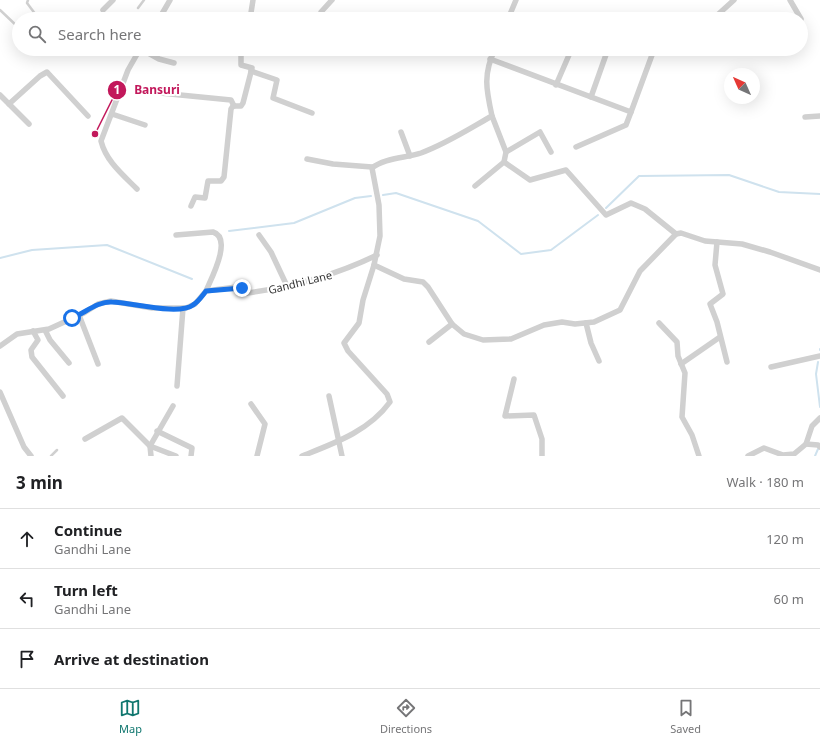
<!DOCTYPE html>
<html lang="en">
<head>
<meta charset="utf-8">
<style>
	:root { --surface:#fff; --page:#f2f2f2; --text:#202124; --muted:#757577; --line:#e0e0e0; --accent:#0f766e }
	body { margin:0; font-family:"Noto Sans",sans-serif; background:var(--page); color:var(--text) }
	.compass { position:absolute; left:724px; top:68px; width:36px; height:36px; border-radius:50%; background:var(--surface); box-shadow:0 4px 16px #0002; rotate:315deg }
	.stop { position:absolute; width:12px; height:12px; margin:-9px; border:3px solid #1a73e8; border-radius:50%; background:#fff }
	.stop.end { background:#1a73e8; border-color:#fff; box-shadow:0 1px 4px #0008 }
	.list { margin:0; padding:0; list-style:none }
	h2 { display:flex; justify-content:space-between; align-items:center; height:52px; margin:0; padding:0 16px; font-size:17px }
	h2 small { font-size:13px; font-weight:400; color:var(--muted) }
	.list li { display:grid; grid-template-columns:26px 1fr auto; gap:12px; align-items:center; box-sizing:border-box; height:60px; padding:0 16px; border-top:1px solid var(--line) }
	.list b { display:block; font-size:15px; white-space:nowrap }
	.list p { margin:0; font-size:13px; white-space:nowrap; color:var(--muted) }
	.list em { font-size:13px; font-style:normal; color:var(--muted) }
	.icon { flex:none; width:22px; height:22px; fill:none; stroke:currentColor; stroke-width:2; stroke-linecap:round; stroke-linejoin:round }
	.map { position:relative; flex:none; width:820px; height:456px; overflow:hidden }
	.search { position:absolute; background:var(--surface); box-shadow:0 4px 16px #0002; left:12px; right:12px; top:12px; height:44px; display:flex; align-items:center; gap:10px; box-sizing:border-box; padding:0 14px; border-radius:22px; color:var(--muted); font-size:15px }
	.sheet { height:232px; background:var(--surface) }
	nav { display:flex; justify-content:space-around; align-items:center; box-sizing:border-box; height:56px; border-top:1px solid var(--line); background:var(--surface); font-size:11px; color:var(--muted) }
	nav a { display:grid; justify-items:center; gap:2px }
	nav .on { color:var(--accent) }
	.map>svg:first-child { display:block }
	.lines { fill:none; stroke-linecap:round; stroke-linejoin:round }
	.stream { stroke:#cfe2ee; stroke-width:2 }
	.lane { stroke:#d0d0d0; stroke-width:2.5 }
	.street { stroke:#d0d0d0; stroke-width:5.5 }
	.route { stroke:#1a73e8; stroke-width:5 }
	.labels { text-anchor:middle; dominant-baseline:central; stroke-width:4; stroke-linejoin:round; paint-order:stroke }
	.street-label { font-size:11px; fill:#333; stroke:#fff }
	.leader { fill:none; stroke:#c2185b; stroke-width:1.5 }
	.callout-dot { fill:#c2185b; stroke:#fff; stroke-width:1.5 }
	.mark-label { font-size:12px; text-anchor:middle; font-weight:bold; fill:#fff }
	.callout-label { font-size:12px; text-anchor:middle; font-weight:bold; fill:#c2185b; stroke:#fff; stroke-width:4; stroke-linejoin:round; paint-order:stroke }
</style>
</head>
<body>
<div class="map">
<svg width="820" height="456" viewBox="0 0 820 456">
	<rect width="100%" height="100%" fill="#fff"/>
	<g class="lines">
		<g class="stream">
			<path d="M383,195L396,193L478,221L521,254L551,250L598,215"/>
			<path d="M606,208L639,176L729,175L779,192L820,194"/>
			<path d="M229,231L294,223L355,198L371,196"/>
			<path d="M0,258L32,250L107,245L192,279"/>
			<path d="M820,350V349"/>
			<path d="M818,362L816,374L820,407"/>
			<path d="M815,456L818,449"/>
		</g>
		<g class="lane">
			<path d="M28,0L27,3L39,19"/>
			<path d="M138,8L144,0"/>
			<path d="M0,10L19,28"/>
			<path d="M51,456L57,450"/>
		</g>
		<g class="street">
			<path d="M790,0L801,19"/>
			<path d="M103,10L113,0"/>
			<path d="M159,19L170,0"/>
			<path d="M250,19L253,0"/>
			<path d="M324,19L321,12L332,0"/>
			<path d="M508,19L516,0"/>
			<path d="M713,19L734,0"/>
			<path d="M141,49L159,59L174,63"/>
			<path d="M490,59L631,112L652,55"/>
			<path d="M251,71L277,80L273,98L312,113"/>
			<path d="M556,85L569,55"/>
			<path d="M160,93L231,100L234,106"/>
			<path d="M0,95L9,104L40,76L47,72L88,116"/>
			<path d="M591,97L608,49"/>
			<path d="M9,104L29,124"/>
			<path d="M112,114L145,125"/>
			<path d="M492,116L506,152"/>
			<path d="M805,117L820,116"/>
			<path d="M401,132L410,156"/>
			<path d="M576,147L626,125L631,112"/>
			<path d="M307,159L333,164L372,167"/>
			<path d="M504,162L530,180L566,170L606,215L631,203L645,209L676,234"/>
			<path d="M475,186L504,162L506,152L540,132L551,152"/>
			<path d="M137,189C122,174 106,161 101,141L128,70L140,49"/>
			<path d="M191,206L195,197L205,198L208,181H221L224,177L231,109L233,106H241L243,103L252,68L241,65V49"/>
			<path d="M176,235L213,232C233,238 211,279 206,291"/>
			<path d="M259,235L271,252L287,286"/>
			<path d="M717,242L715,265L723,294L710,304L717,322L727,362"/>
			<path d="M374,265L404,279L423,282L428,287L452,324L464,334L483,340L511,339L544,325L562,322L575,324L594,322L620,310L640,271L676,234L681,233L705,241L742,244L770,252L820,270"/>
			<path d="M79,315L98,364"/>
			<path d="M586,323L591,343L599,361"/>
			<path d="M659,323L677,342L678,356L685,373L682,417L692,435L699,456"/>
			<path d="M45,330L50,340L69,363"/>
			<path d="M33,331L38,340L31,350L32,357L63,396"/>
			<path d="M429,342L452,324"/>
			<path d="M0,346L17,334L49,329L84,313L98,304L111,301L152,308H186L195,304L206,291L236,287L242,288L247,293C292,287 336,275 377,255"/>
			<path d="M681,364L720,337"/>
			<path d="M771,367L820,356"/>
			<path d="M514,379L505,416L534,415L542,439V456"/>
			<path d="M177,386L183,308"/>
			<path d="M0,392L24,447L31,456"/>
			<path d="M329,396L342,456"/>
			<path d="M251,404L265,424L257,456"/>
			<path d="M157,431L192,448L191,456"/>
			<path d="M85,439L122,418L150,446L176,456"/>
			<path d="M806,444L818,445L820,447"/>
			<path d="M151,456L150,446L173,406"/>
			<path d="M302,456C335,443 369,431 390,402L387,394L348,351L344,343L359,323L363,300L374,265L380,236L379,205L372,168C384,158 406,158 421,153C446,144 469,129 492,116C486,89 483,74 495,49"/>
			<path d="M748,456L764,448L783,455L794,454L806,444L812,426L820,418"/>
		</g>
	</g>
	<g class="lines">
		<path class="route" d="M72,318C85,313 98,301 112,302C130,302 178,316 193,305C198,302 202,296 206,291L242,288"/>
	</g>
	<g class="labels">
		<g class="street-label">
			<text transform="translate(300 282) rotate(-14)">Gandhi Lane</text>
		</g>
	</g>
	<path class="leader" d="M95 134L117 90"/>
	<g class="callout-dot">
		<circle cx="95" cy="134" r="4"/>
		<circle cx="117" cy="90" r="10"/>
	</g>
	<g class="mark-label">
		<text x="117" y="94">1</text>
	</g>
	<g class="callout-label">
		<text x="157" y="94">Bansuri</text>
	</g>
</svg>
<svg class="compass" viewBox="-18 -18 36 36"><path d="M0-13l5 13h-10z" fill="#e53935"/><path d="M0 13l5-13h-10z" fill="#757577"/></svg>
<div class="stop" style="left:72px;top:318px"></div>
<div class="stop end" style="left:242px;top:288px"></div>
<div class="search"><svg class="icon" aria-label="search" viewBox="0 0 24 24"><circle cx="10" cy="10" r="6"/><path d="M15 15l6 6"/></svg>Search here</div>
</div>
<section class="sheet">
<h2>3 min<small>Walk · 180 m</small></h2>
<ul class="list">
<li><svg class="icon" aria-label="ahead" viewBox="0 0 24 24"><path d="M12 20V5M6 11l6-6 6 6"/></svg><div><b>Continue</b><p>Gandhi Lane</p></div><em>120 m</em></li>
<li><svg class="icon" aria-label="left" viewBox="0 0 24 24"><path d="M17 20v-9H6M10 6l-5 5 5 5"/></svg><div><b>Turn left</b><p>Gandhi Lane</p></div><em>60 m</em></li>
<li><svg class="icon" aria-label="arrive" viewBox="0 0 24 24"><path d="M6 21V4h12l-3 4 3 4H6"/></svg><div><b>Arrive at destination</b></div></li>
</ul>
</section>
<nav>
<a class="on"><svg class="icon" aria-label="map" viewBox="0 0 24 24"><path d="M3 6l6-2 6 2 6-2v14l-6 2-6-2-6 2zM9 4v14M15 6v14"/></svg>Map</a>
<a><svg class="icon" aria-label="directions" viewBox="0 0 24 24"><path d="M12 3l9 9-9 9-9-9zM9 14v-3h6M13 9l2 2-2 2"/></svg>Directions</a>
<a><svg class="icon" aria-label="saved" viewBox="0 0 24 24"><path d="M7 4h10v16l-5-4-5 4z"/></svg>Saved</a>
</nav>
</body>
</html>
